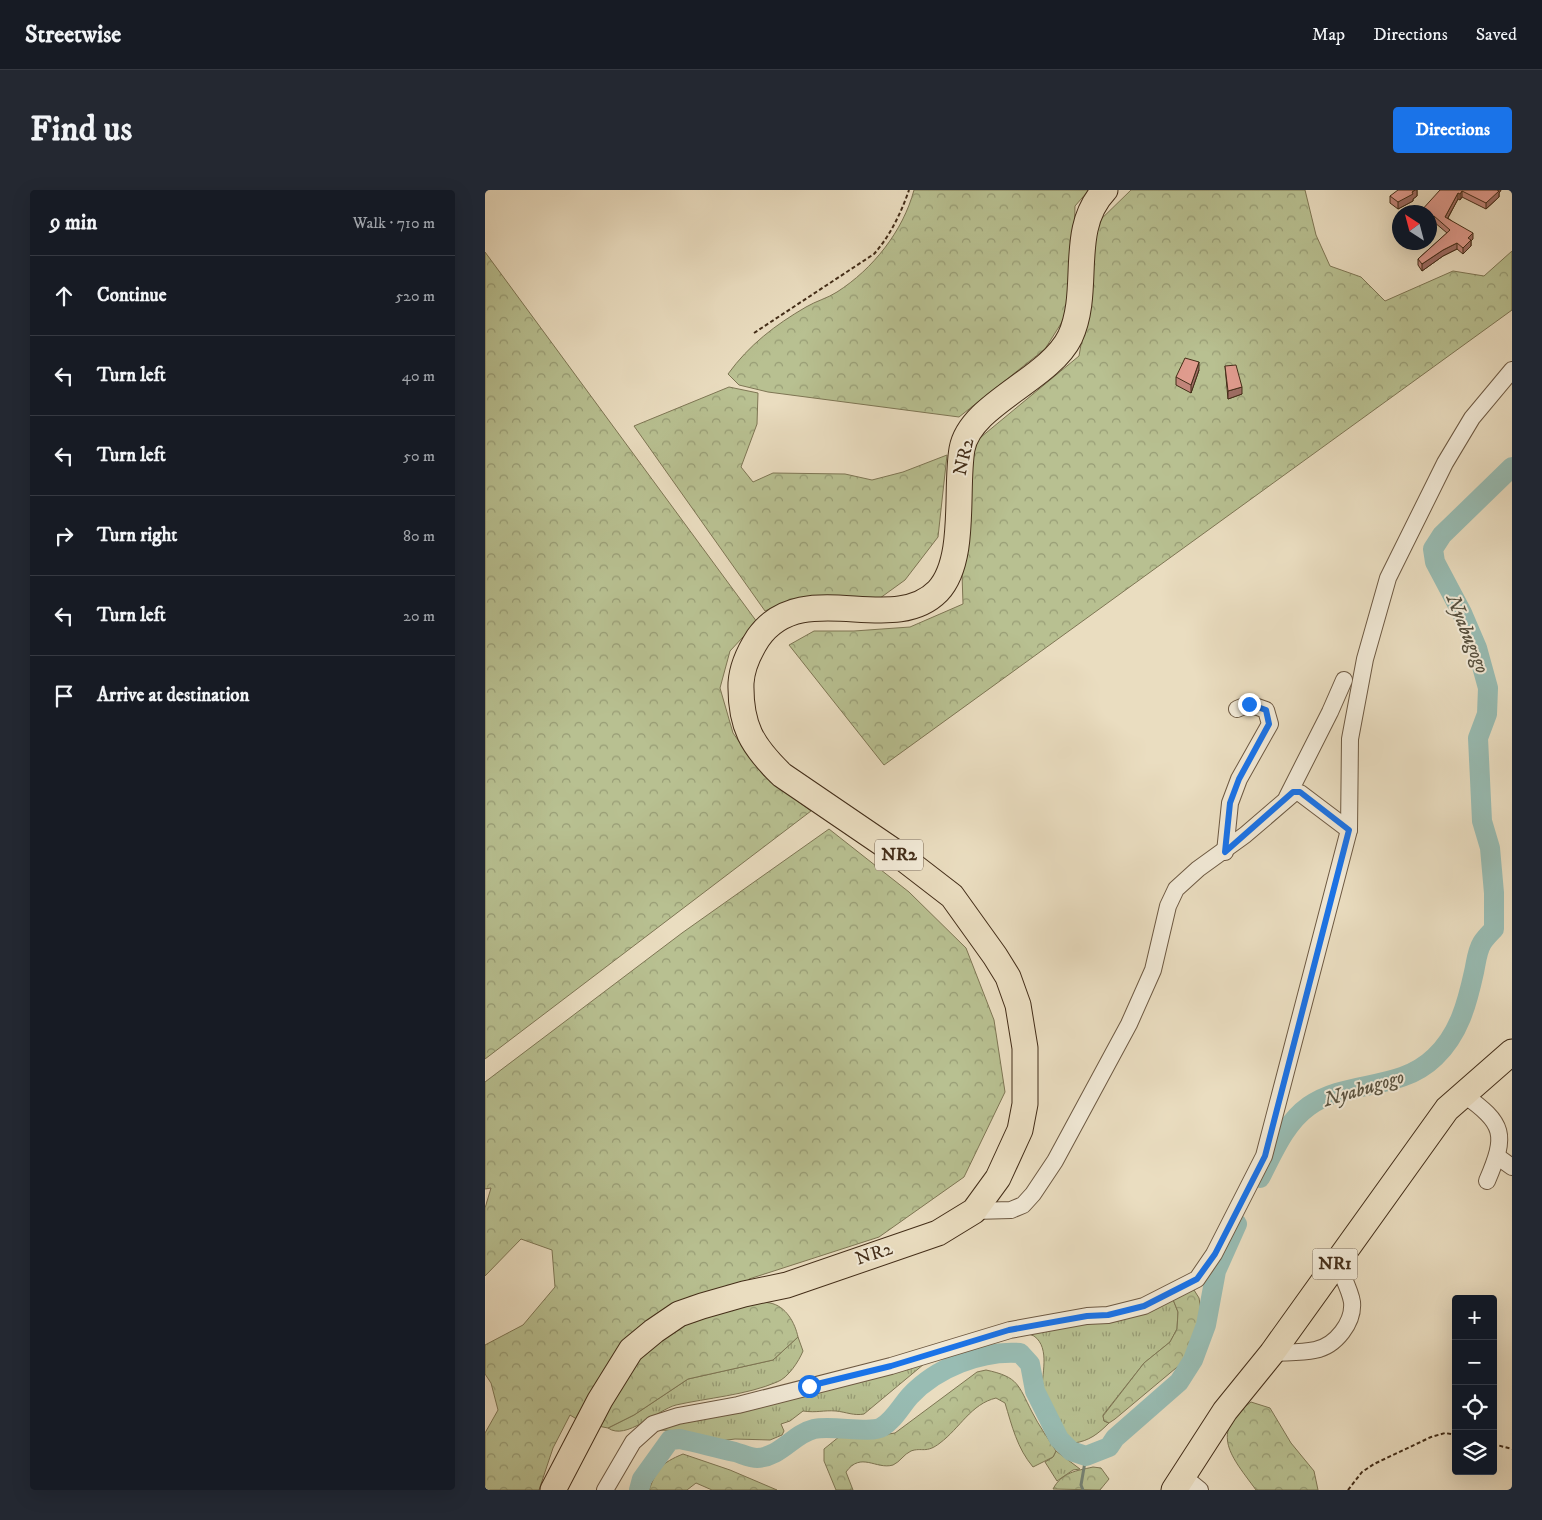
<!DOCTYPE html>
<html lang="en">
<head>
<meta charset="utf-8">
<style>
	:root { --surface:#171b24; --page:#242831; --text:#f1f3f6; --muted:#9ea1a6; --line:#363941; --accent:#1a73e8 }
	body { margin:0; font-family:"IM FELL DW Pica",serif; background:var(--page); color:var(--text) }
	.controls { position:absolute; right:15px; bottom:15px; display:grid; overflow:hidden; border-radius:5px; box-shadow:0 5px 20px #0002 }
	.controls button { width:45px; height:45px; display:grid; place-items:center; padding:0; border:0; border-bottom:1px solid var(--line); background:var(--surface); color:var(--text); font:25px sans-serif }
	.compass { position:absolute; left:907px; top:15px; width:45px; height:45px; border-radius:50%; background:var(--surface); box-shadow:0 5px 20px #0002; rotate:324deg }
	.stop { position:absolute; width:15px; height:15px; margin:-11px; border:4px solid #1a73e8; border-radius:50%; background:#fff }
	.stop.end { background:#1a73e8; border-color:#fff; box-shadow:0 1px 5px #0008 }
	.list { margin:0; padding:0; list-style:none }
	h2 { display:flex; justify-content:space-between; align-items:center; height:65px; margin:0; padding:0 20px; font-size:21px }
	h2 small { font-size:16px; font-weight:400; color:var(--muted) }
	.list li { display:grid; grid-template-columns:32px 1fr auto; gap:15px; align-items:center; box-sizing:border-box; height:80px; padding:0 20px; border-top:1px solid var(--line) }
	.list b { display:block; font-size:19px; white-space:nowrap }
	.list em { font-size:16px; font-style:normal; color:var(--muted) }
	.icon { flex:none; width:28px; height:28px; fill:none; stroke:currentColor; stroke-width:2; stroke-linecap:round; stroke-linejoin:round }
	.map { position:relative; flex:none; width:1027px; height:1300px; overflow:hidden; border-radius:5px }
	header { display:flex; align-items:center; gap:30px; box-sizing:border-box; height:70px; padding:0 25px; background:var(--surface); border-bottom:1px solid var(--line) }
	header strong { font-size:24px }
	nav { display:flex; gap:28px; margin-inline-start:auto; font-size:18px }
	.intro { display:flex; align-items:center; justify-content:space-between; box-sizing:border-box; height:120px; padding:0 30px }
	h1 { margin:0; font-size:35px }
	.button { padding:12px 22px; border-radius:5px; background:var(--accent); color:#fff; font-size:18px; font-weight:700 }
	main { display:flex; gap:30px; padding:0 30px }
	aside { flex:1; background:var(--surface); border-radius:5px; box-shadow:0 5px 20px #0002 }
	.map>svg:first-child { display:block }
	.grass { fill:url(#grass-tufts); stroke:#7e7654 }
	.forest { fill:url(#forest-crowns); stroke:#7e7654 }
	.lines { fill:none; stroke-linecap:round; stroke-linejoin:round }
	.stream { stroke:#768375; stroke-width:3 }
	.river { stroke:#98bcb3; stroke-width:20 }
	.minor-casing { stroke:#6d5942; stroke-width:18 }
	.highway-casing { stroke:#432d18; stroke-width:27 }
	.path { stroke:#432d18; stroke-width:2; stroke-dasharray:4 2.5; stroke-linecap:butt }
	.minor { stroke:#f1e9d6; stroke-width:16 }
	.highway { stroke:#eaddc0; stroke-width:25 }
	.wall { fill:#c2867b; stroke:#432d18 }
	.shaded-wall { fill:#9e6d64; stroke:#432d18 }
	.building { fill:#e19c8f; stroke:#432d18 }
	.route { stroke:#1a73e8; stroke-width:6 }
	.labels { text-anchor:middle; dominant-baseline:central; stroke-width:4; stroke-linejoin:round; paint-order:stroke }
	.shield { fill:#f1e9d6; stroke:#776551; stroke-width:1 }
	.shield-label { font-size:18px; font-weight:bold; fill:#432d18 }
	.street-label { font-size:19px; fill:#432d18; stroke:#f1e9d6 }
	.water-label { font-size:20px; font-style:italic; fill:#58513f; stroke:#f1e9d6 }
</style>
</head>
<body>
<header>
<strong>Streetwise</strong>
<nav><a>Map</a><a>Directions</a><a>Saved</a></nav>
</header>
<div class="intro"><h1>Find us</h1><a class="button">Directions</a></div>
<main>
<aside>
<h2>9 min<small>Walk · 710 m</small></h2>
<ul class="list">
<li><svg class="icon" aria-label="ahead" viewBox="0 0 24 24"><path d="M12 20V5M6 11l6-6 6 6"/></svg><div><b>Continue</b></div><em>520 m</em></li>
<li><svg class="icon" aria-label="left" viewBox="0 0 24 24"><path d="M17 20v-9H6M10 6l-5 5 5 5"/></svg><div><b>Turn left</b></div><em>40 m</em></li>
<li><svg class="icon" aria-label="left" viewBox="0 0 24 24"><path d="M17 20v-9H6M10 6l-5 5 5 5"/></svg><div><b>Turn left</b></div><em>50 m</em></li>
<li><svg class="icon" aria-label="right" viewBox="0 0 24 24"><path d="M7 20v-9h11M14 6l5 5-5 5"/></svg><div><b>Turn right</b></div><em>80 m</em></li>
<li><svg class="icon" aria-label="left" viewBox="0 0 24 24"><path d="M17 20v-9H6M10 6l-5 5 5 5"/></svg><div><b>Turn left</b></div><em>20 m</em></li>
<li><svg class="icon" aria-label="arrive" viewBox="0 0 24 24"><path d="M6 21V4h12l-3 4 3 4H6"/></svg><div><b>Arrive at destination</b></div></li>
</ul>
</aside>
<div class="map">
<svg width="1027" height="1300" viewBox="0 0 1027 1300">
	<defs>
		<pattern id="grass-tufts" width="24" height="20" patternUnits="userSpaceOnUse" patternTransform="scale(1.25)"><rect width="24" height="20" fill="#b8c091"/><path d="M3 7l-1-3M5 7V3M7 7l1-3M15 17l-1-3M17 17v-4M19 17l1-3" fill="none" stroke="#979c75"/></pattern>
		<pattern id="forest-crowns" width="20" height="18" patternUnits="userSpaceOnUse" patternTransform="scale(1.25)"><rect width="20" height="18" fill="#b8c091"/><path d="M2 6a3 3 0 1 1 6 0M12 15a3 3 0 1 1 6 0" fill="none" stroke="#979c75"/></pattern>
	</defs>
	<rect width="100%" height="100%" fill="#eaddc0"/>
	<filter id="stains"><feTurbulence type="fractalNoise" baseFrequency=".004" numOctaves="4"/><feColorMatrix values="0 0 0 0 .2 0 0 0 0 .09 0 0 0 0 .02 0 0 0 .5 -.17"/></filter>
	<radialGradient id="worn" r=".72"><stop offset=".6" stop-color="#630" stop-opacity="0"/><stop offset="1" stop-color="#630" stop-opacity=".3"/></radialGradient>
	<g class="grass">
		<path d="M687,1107L693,1122L692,1139L685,1152L659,1173L618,1225L619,1231L624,1233C613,1244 604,1251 589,1253C577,1245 558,1217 557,1202C556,1187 566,1158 549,1146C545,1144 538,1143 534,1142Z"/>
		<path d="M313,1147L318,1161C314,1171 303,1188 292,1192C262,1205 222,1208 191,1215C172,1220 141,1251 123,1238L149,1225L203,1189L288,1170Z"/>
		<path d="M493,1151L479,1166L466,1164L439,1174L379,1224C369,1226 361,1222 351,1221C338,1220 332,1223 318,1221L305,1231L296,1234L299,1241L297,1245L285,1250L250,1249L227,1252L200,1241L174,1240L169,1242L159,1253L156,1251L170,1237L177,1234L237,1221L353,1190L405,1178Z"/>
		<path d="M571,1261L595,1279L588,1280L572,1291L560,1272L568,1267Z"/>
	</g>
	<g class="forest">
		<path d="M429,0H604L590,16L589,59L582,124L560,159L474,227L283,202L254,195L243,184C264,155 290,135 321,117C331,111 343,108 352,102C388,79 418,41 429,0Z"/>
		<path d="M646,0H820L831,45L845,76L876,87L900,111L968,81L999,86L1027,61V120L399,575L304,455L329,441H369L425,437L478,414L477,384L490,252L594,166L603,115L609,36Z"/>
		<path d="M0,62L272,432L245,461L235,498L248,543L278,585L326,621L0,869Z"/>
		<path d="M244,197L273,203L272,234L256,277L268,292L288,283L360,284L387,290L418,282L462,265L453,347L420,390L391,411L305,410L280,421L149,236Z"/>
		<path d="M344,639L424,702L481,758L509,830L520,902L479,987L394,1047L264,1089L259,1104L191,1133C214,1127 264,1108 285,1113C301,1116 310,1133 313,1147L288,1170L203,1189L149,1225L123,1238L98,1233L85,1225L68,1258L54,1300H0V1243L13,1220L6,1193L0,1184V1155L38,1135L70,1097L67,1060L36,1049L0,1086V1018L6,998L0,999V892L197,743Z"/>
		<path d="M701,1098L709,1100L714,1108L717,1126L715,1139L697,1173L630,1229L624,1233L619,1231L618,1226L659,1173L685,1152L692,1139L693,1122L687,1107Z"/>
		<path d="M501,1180C534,1187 533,1195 547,1222C554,1236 563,1248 571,1261L568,1267L548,1277C532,1258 527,1236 520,1213L511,1208C486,1214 475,1238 455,1253C441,1264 437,1257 426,1261C419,1264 415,1272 408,1275C391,1280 376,1261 361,1282L368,1300H351L339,1271V1259L360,1242L385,1247L410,1243L492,1182Z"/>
		<path d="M766,1212L785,1218L806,1253L829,1281L833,1300H771C747,1267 723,1243 766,1212Z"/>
		<path d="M198,1264L245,1280L292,1300H227L211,1293L202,1300H164C172,1279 176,1273 198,1264Z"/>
		<path d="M608,1277L616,1278L624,1289L615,1300L568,1299C577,1282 591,1281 608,1277Z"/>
	</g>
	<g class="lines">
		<path class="stream" d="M598,1300L596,1295L601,1266"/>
		<g class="river">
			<path d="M775,988C788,963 800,933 824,916C863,889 914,902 950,867C974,844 982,814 989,782C991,773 992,761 997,753C1000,748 1005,743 1009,739V703L1005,658L997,631L993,548L1002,524L1003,498L992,458L977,423L950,372L948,359L957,345L1027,277"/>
			<path d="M154,1300L157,1289L185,1250L195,1249C213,1253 232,1258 250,1262C257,1264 266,1268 272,1268C296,1267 308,1244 329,1239C347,1235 386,1244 397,1237C409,1230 416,1216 425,1206C451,1178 496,1160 535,1163L545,1174L550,1201L574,1249L586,1261L601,1266L624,1257L630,1248L694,1192L708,1170L721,1135L731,1081L752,1034"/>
		</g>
		<defs>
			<g id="minor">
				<path d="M802,607L845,522L859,490"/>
				<path d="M740,662L745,613L754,589L785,534L781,520L764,514L752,519"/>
				<path d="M978,904C1020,934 1022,944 1002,991"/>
				<path d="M1013,967L1027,977"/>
				<path d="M489,1021L526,1020L538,1015L548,1004L570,971L644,834L668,780L683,716L691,699L713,679L760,645L809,603H815L864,640"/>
				<path d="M787,1163C801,1162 816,1163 830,1160C851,1156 869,1132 867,1112C865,1099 856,1084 852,1072"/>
				<path d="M699,1287L715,1300"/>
				<path d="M120,1300L148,1252L168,1234L193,1226L253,1215L406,1176L525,1140L602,1126L623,1125L659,1116L712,1089L729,1064L779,966L864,640L865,549L880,469L903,388L960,273L987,228L1027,180"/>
			</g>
			<g id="highway">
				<path d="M68,1300L115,1210L146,1160L169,1141L194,1124L217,1116L259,1104L302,1095L453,1043L489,1021L513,988L535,940L540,914V858L533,815L523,787L510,766L467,706L410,662L297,585C267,556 255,536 256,493C257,476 264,462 273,448C317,385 407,448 453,401C482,370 470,299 477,259C485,214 564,190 585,147C607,99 582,40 620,0"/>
				<path d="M689,1300L740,1221L787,1163L962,919L1027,862"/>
			</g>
		</defs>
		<use href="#minor" class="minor-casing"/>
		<use href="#highway" class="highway-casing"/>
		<g class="path">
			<path d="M269,143L389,64C405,46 416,23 424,0"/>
			<path d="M1008,1254L1027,1259"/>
			<path d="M863,1300L877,1282L889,1274L946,1247L960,1243L971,1245"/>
		</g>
		<use href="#minor" class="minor"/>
		<use href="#highway" class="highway"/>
	</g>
	<g class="wall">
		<path d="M932,0V6L928,9V11L913,19L905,13V6Z"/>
		<path d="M955,0H1016L1014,3V7L1001,19L977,7L975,10L973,9L963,28L988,49L986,51V56L978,64L972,59L958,66L937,81L933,75V69L962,43L949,32L944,35V22Z"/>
		<path d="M740,176L757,204L743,209Z"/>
		<path d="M714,180L706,203L691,195V187Z"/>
	</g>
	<g class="shaded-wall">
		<path d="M930,0H932V6L928,9V11L913,19V12Z"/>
		<path d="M1012,0H1016L1014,3V7L1001,19V13Z"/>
		<path d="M977,1V7L975,10V4Z"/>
		<path d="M973,3V9L960,33V27Z"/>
		<path d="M949,26V32L944,35V29Z"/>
		<path d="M988,43V49L986,51V56L978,64V58L983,48Z"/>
		<path d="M972,53V59L958,66L937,81V74L958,60Z"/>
		<path d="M714,172V180L706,203V195Z"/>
		<path d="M757,197V204L743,209V201Z"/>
	</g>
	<g class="building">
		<path d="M913,0H930L927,2L928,4L913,12L905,6Z"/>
		<path d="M955,0H1012L1014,1L1001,13L977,1L975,4L973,3L960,27L988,43L983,48L986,50L978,58L972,53L958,60L937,74L933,69L965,40L949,26L944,29V22H935Z"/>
		<path d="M700,168L714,172L706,195L691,187Z"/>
		<path d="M751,175L757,197L743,201L740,176Z"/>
	</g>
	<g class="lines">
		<path class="route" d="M324,1196L406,1176L524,1140L602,1126L623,1125L659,1116L712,1089L730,1064L780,966L864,640L815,602H808L740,662L745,613L754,589L784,534L781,520L764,514"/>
	</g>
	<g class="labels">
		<g class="shield">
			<rect x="390" y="649.5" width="48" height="31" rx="4"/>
			<rect x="827.5" y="1058.5" width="45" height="31" rx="4"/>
		</g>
		<g class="shield-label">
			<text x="414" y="665">NR2</text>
			<text x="850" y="1074">NR1</text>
		</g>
		<g class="street-label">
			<text transform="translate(479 267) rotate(-77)">NR2</text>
			<text transform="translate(389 1064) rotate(-18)">NR2</text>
		</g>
		<g class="water-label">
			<text transform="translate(982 444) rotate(68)">Nyabugogo</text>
			<text transform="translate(879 899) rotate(-17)">Nyabugogo</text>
		</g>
	</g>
	<rect width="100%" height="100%" filter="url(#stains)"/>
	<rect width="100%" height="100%" fill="url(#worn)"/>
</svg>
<div class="controls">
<button>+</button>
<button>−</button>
<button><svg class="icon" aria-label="locate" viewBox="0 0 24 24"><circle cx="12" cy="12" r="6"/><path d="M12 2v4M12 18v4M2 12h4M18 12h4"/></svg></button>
<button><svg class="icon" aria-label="layers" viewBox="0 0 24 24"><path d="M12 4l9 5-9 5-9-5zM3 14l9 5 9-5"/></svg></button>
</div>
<svg class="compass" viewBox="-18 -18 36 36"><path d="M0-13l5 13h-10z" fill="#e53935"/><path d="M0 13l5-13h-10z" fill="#9ea1a6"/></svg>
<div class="stop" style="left:324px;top:1196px"></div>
<div class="stop end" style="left:764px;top:514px"></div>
</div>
</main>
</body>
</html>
